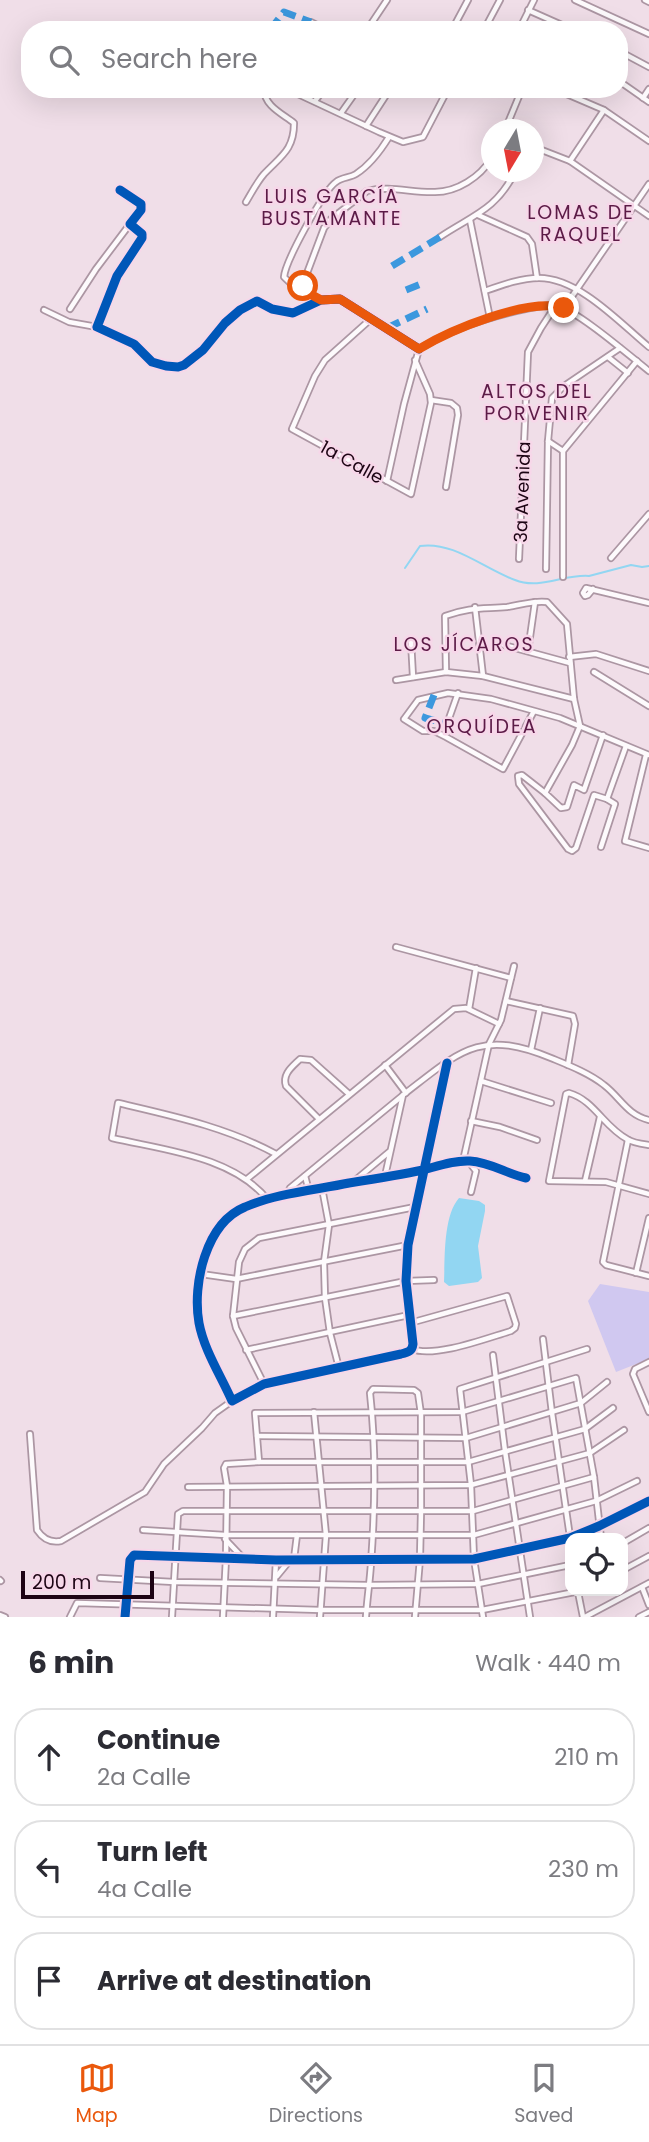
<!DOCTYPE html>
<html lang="en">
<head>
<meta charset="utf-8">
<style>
	:root { --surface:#fff; --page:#f2f2f3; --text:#2b2b33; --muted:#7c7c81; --line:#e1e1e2; --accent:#ea580c }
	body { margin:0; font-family:Poppins,sans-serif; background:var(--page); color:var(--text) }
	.controls { position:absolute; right:21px; bottom:21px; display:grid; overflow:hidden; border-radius:14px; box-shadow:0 7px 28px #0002 }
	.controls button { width:63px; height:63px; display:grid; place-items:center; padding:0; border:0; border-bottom:2px solid var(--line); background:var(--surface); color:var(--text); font:35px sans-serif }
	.compass { position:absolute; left:481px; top:119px; width:63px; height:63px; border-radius:50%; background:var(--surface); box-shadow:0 7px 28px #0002; rotate:190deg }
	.scale { position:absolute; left:21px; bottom:18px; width:133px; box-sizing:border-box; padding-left:7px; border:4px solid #1d0414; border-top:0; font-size:19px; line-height:24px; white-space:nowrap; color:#1d0414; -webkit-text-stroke:5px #f7d7e9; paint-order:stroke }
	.stop { position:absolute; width:21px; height:21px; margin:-16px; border:5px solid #ea580c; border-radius:50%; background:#fff }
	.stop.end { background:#ea580c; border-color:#fff; box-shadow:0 2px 7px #0008 }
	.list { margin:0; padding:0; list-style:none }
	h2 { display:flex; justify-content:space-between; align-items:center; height:91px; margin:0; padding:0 28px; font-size:30px }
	h2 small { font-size:23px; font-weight:400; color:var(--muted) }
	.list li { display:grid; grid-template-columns:46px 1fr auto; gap:21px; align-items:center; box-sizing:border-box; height:98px; margin:0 14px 14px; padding:0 14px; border:2px solid var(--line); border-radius:28px }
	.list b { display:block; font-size:26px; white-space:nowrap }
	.list p { margin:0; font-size:23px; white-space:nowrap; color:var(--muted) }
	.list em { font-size:23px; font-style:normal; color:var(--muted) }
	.icon { flex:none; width:38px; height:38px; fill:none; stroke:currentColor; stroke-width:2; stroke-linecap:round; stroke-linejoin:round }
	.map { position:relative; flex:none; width:649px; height:1617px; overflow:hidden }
	.search { position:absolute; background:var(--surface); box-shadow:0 7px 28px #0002; left:21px; right:21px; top:21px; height:77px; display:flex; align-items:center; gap:18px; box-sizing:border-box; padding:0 24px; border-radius:28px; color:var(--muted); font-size:26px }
	.sheet { height:427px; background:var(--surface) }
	nav { display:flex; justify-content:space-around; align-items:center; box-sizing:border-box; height:98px; border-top:2px solid var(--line); background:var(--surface); font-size:19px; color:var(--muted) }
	nav a { display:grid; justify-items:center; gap:4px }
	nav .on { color:var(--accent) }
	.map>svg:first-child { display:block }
	.green { fill:#d0c8f0 }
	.water { fill:#92d6f2 }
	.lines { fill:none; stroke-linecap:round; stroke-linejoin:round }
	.stream { stroke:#92d6f2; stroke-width:2 }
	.minor-casing { stroke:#ac96a3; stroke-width:8 }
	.minor { stroke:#fdfafc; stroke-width:4.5 }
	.quiet { stroke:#3c98de; stroke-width:7; stroke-dasharray:14 7; stroke-linecap:butt }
	.cycleway-casing { stroke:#f7d7e9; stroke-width:13 }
	.cycleway { stroke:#0057b8; stroke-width:9 }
	.route { stroke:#ea580c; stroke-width:9 }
	.labels { text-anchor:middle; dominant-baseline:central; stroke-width:5; stroke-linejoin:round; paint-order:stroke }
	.street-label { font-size:18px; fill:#1d0414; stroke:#f7d7e9 }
	.neighbourhood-label { font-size:19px; letter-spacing:2px; fill:#5c1b47; stroke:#f7d7e9 }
</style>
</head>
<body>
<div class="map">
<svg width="649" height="1617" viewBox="0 0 649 1617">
	<rect width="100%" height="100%" fill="#f0dee8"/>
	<path class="green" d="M600,1284L649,1292V1359L616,1372L588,1301Z"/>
	<path class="water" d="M459,1198L479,1201L485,1205V1211L478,1246L482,1278L478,1282L449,1286L444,1282C445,1259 443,1216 459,1198Z"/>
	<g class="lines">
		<path class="stream" d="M405,568L420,546C454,541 484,569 515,580C540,590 564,574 589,576L631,565L642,567L649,566"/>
		<defs>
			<g id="minor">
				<path d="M575,0L649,34"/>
				<path d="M645,0L649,2"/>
				<path d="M528,10L573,30"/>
				<path d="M305,30L311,22L327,30"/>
				<path d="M367,30L387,0"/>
				<path d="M403,30L409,25L420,30"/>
				<path d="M452,30L468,0"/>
				<path d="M484,30L500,0"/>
				<path d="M519,30L534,0"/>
				<path d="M619,51L649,67"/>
				<path d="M619,81L649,102"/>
				<path d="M287,89L379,132L403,142L423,137L448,89"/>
				<path d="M555,89L604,110L649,141"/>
				<path d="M643,98L649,89"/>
				<path d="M315,101L324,89"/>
				<path d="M341,113L358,89"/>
				<path d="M366,126L390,89"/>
				<path d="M505,130L522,89"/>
				<path d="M534,147L570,161L649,216"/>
				<path d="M570,161L604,110"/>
				<path d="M120,190L141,204V210L130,224L142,234V238L117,276L97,327L134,344L152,362L166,366L178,367L184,365L203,350L225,323L240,310L257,301L272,309L293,313L321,300L340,299L419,349"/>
				<path d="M246,202C252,192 257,182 264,174C281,156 294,150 294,123C283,114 264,106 264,89"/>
				<path d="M478,215L527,237L532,244L537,278"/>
				<path d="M470,220L490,318"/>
				<path d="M440,237C473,215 496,210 515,172"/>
				<path d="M301,289C294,287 290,283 284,277C285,262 324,190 336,182C342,177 350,178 356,174C370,165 381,150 389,137"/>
				<path d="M485,291C502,285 521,278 539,278C579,278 620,323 649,347"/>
				<path d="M321,300L301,289L324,228L331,219L367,191C390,185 412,193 435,192C457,192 480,177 491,159"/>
				<path d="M564,308L649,184"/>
				<path d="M70,309L96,269L130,224"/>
				<path d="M44,310L69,322L97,327"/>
				<path d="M372,318L325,360L315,376L292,429L411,494L431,403L430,394L415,360"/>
				<path d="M419,349C453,328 491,316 530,308C539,307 548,304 557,306C577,310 631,357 649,371"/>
				<path d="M608,357L628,373"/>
				<path d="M431,400L451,403L457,408L458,415L446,487"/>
				<path d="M548,441L563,451"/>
				<path d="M387,481L404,404L419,349"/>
				<path d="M611,558L649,514"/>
				<path d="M519,559L528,352L541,328L556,305"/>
				<path d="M546,569L548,441L552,398L564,386L620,348"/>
				<path d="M563,577V451L637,361"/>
				<path d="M593,589L588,595L585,596L583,593L586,588L649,603"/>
				<path d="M475,607L483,676"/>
				<path d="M411,641L413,677"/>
				<path d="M504,645L570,663"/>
				<path d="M528,651L535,602"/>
				<path d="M569,657L596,654L649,671"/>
				<path d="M446,672L445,616C470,607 482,609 507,607C521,605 534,600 547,602L567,624L574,699L580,726L572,745L545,793L561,808L567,807L574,785L584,790L603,735"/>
				<path d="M594,672L649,706"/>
				<path d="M396,680L446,672L483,676L574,699"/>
				<path d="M534,711L503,769L446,737L434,731H423L404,719L418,700L448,693L491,699L560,718L649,755"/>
				<path d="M447,724L458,693"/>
				<path d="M646,755L625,841L649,848"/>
				<path d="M545,793L522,775L518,776L519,784L568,849L572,851L576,848L594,795L607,799"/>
				<path d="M601,847L615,804L607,799L626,746"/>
				<path d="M396,947L511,978"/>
				<path d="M506,1001L573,1016L575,1024L568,1065"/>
				<path d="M469,1009L476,968"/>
				<path d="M531,1050L540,1008"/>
				<path d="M447,1063L408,1245L406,1281L413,1344C412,1351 409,1352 401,1354L264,1384L232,1401C221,1376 204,1350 199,1323C192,1284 206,1223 245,1207C277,1193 316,1190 349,1183C374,1179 399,1175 423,1170C438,1166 454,1160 470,1161C490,1162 507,1174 526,1178"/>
				<path d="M385,1065L406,1093"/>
				<path d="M481,1081L551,1103"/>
				<path d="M319,1119L286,1086C282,1074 292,1067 300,1059L311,1060L349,1094"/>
				<path d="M471,1121L500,1127L537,1140"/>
				<path d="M628,1140L603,1262L606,1265L649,1276"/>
				<path d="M649,1145C642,1144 633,1143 627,1139C604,1127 594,1100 569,1093L566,1094L549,1181L606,1182L649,1194"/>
				<path d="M463,1161L489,1044L501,1020L514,966"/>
				<path d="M469,1162L476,1171L471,1192"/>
				<path d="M305,1176L309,1191"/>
				<path d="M385,1176L403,1095C459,1052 479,1028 551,1058C568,1065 589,1073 604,1085C620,1097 627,1115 649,1120"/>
				<path d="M247,1179L454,1009L466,1008L499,1024"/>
				<path d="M585,1181L600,1117"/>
				<path d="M353,1182L389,1152"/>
				<path d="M322,1188L329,1225L324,1262L325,1298L330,1333L339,1368"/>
				<path d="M286,1196L290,1188L402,1096"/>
				<path d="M268,1200C233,1156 163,1150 112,1138L118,1103C173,1116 226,1127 276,1154"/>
				<path d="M636,1273L649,1218"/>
				<path d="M201,1274L236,1279L408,1245"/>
				<path d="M233,1316L406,1281L434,1280"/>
				<path d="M410,1323L507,1296L516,1324L515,1328L511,1331C487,1338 435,1358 412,1349"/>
				<path d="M543,1339L552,1413L570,1537"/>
				<path d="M246,1350L409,1315"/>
				<path d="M493,1355L505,1451L530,1617"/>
				<path d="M649,1362L635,1369L633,1374L649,1412"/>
				<path d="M264,1384L236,1328L233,1316L239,1262L245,1249L259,1238L415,1207"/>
				<path d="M314,1412L326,1535L320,1617"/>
				<path d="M30,1434L37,1530C43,1539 51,1543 61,1541L145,1492L164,1464L202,1428L215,1413L232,1401"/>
				<path d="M257,1436L466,1438L581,1403L607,1382"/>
				<path d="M259,1462L255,1413L462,1412L576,1378L594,1477L601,1538"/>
				<path d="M188,1487L471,1485L590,1453L624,1430"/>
				<path d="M143,1530L225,1535H297"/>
				<path d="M225,1539L243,1558"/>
				<path d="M623,1543L649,1528"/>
				<path d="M294,1559L297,1535H474L596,1501L637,1481"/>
				<path d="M623,1570L649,1556"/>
				<path d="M277,1576L291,1559"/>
				<path d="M100,1578L174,1582L369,1585L478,1584L570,1565"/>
				<path d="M0,1580L1,1581"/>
				<path d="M642,1587L649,1605"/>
				<path d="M578,1592L583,1617"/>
				<path d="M0,1615L5,1617"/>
				<path d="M70,1617L77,1603L321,1610H482L580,1591"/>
				<path d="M125,1617L130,1560L134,1555L276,1560L474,1559L570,1538L599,1526L649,1501"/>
				<path d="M172,1617L178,1514L183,1511H473L594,1477"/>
				<path d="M223,1617L226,1558L227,1486L224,1468L226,1464L259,1462H468L585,1429L613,1408"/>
				<path d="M273,1617L276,1560"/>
				<path d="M366,1617C367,1599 370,1581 371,1563C375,1509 376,1447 370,1393L373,1389L414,1390L418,1393L421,1414V1511L420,1559L415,1617"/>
				<path d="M483,1617L474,1559L471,1485L460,1389L587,1349"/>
				<path d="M585,1617L649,1583"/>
				<path d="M639,1617L649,1612"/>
			</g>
		</defs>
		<use href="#minor" class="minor-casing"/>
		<use href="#minor" class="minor"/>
		<g class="quiet">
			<path d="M270,30L284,12L311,22"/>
			<path d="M392,266L440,237"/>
			<path d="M406,290L421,284"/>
			<path d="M387,328L427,309"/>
			<path d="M434,695L425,718L447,724"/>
		</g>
		<defs>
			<g id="cycleway">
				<path d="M120,190L141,204V210L130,224L142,234V238L117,276L97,327L134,344L152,362L166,366L178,367L184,365L203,350L225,323L240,310L257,301L272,309L293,313L321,300L340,299L419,349"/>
				<path d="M447,1063L408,1245L406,1281L413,1344C412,1351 409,1352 401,1354L264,1384L232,1401C221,1376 204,1350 199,1323C192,1284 206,1223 245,1207C277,1193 316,1190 349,1183C374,1179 399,1175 423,1170C438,1166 454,1160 470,1161C490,1162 507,1174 526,1178"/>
				<path d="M125,1617L130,1560L134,1555L276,1560L474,1559L570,1538L599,1526L649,1501"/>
			</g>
		</defs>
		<use href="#cycleway" class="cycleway-casing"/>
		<use href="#cycleway" class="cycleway"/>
	</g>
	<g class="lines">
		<path class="route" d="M303,286L301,289L321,300L340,299L419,349C450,330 529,297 564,308"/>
	</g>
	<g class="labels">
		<g class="street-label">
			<text transform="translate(352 462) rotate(29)">1a Calle</text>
			<text transform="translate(522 492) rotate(-88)">3a Avenida</text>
		</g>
		<g class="neighbourhood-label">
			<text x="332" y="196">LUIS GARCÍA<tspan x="332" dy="22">BUSTAMANTE</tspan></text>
			<text x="581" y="212">LOMAS DE<tspan x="581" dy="22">RAQUEL</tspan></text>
			<text x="537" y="391">ALTOS DEL<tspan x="537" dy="22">PORVENIR</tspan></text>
			<text x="464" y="644">LOS JÍCAROS</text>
			<text x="482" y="726">ORQUÍDEA</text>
		</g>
	</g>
</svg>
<div class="controls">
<button><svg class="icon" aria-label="locate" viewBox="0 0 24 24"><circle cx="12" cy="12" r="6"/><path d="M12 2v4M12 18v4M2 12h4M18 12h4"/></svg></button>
</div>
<svg class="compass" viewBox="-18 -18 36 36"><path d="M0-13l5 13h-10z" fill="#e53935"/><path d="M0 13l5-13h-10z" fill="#7c7c81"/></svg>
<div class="scale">200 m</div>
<div class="stop" style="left:303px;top:286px"></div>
<div class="stop end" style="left:564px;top:308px"></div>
<div class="search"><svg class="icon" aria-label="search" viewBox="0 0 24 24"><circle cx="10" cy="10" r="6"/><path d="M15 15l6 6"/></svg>Search here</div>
</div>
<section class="sheet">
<h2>6 min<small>Walk · 440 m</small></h2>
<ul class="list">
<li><svg class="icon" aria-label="ahead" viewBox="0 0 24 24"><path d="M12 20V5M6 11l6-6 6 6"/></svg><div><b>Continue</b><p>2a Calle</p></div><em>210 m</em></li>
<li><svg class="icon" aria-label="left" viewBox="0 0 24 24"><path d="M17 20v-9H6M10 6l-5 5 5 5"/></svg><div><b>Turn left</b><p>4a Calle</p></div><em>230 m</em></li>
<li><svg class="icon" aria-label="arrive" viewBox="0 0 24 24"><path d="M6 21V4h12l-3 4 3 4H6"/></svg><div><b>Arrive at destination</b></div></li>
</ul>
</section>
<nav>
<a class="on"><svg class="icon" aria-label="map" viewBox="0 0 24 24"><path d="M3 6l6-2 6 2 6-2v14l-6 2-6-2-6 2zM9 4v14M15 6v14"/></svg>Map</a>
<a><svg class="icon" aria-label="directions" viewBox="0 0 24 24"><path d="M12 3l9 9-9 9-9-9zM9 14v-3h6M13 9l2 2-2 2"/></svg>Directions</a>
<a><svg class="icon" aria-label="saved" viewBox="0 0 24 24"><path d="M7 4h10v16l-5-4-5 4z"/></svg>Saved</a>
</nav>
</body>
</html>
